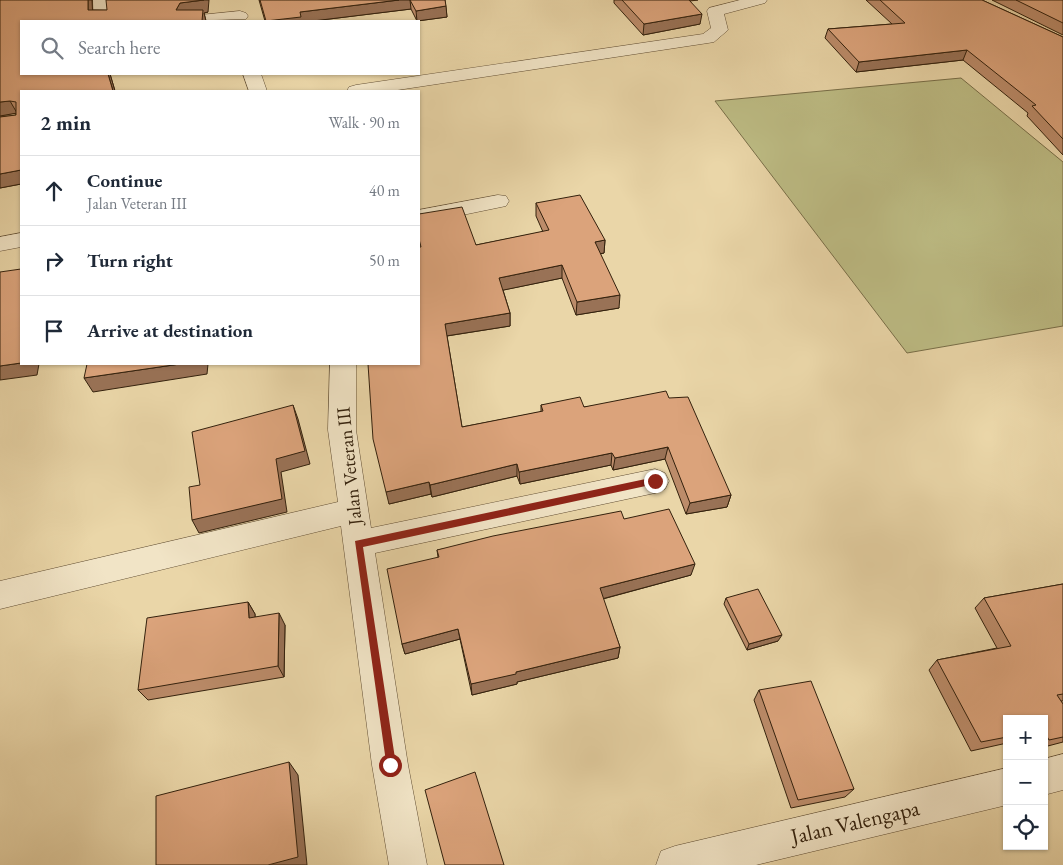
<!DOCTYPE html>
<html lang="en">
<head>
<meta charset="utf-8">
<style>
	:root { --surface:#fff; --page:#f2f2f3; --text:#1f2937; --muted:#747a83; --line:#e0e1e3 }
	body { margin:0; font-family:"EB Garamond",serif; background:var(--page); color:var(--text) }
	.controls { position:absolute; right:15px; bottom:15px; display:grid; overflow:hidden; border-radius:0px; box-shadow:0 1px 4px #0004 }
	.controls button { width:45px; height:45px; display:grid; place-items:center; padding:0; border:0; border-bottom:1px solid var(--line); background:var(--surface); color:var(--text); font:25px sans-serif }
	.stop { position:absolute; width:15px; height:15px; margin:-11px; border:4px solid #8f2418; border-radius:50%; background:#fff }
	.stop.end { background:#8f2418; border-color:#fff; box-shadow:0 1px 5px #0008 }
	.list { margin:0; padding:0; list-style:none }
	h2 { display:flex; justify-content:space-between; align-items:center; height:65px; margin:0; padding:0 20px; font-size:21px }
	h2 small { font-size:16px; font-weight:400; color:var(--muted) }
	.list li { display:grid; grid-template-columns:32px 1fr auto; gap:15px; align-items:center; box-sizing:border-box; height:70px; padding:0 20px; border-top:1px solid var(--line) }
	.list b { display:block; font-size:19px; white-space:nowrap }
	.list p { margin:0; font-size:16px; white-space:nowrap; color:var(--muted) }
	.list em { font-size:16px; font-style:normal; color:var(--muted) }
	.icon { flex:none; width:28px; height:28px; fill:none; stroke:currentColor; stroke-width:2; stroke-linecap:round; stroke-linejoin:round }
	.map { position:relative; flex:none; width:1063px; height:865px; overflow:hidden }
	.search { position:absolute; background:var(--surface); box-shadow:0 1px 4px #0004; left:20px; top:20px; width:400px; height:55px; display:flex; align-items:center; gap:12px; box-sizing:border-box; padding:0 18px; border-radius:0px; color:var(--muted); font-size:19px }
	.panel { position:absolute; background:var(--surface); box-shadow:0 1px 4px #0004; left:20px; top:90px; width:400px; height:275px; border-radius:0px }
	.map>svg:first-child { display:block }
	.green { fill:#bdbc84; stroke:#786e48 }
	.lines { fill:none; stroke-linecap:round; stroke-linejoin:round }
	.street-casing { stroke:#614e34; stroke-width:1 }
	.street { fill:#f1e4c6; fill-rule:evenodd }
	.wall { fill:#bc8c6a; stroke:#33210d }
	.shaded-wall { fill:#997256; stroke:#33210d }
	.building { fill:#dba37b; stroke:#33210d }
	.route { fill:#8f2418 }
	.labels { text-anchor:middle; dominant-baseline:central; stroke-width:4; stroke-linejoin:round; paint-order:stroke }
	.street-label { font-size:19px; fill:#33210d; stroke:#f1e4c6 }
	.near-street-label { font-size:22px; fill:#33210d; stroke:#f1e4c6 }
</style>
</head>
<body>
<div class="map">
<svg width="1063" height="865" viewBox="0 0 1063 865">
	<rect width="100%" height="100%" fill="#ead6a8"/>
	<filter id="stains"><feTurbulence type="fractalNoise" baseFrequency=".004" numOctaves="4"/><feColorMatrix values="0 0 0 0 .2 0 0 0 0 .09 0 0 0 0 .02 0 0 0 .5 -.17"/></filter>
	<radialGradient id="worn" r=".72"><stop offset=".6" stop-color="#630" stop-opacity="0"/><stop offset="1" stop-color="#630" stop-opacity=".3"/></radialGradient>
	<path class="green" d="M961,78L1063,162V326L907,353L715,101Z"/>
	<g class="lines">
		<defs>
			<g id="street">
				<path d="M93,0H109L110,21H94Z"/>
				<path d="M740,0H767L765,3L724,14L728,30L714,42L708,43L391,91H347L349,87L356,85L703,34L711,28L707,11L709,8Z"/>
				<path d="M240,11L246,13L248,16L246,19L182,21L184,17L190,16Z"/>
				<path d="M243,74H261L267,91H249Z"/>
				<path d="M498,195L506,196L509,201L506,206L419,224V210Z"/>
				<path d="M21,233V247L0,251V237Z"/>
				<path d="M330,364H356V430L371,528L655,469L665,473L669,481L665,489L655,493L375,553L408,765L427,865H389L372,765L341,526L0,609V581L338,502L328,430Z"/>
				<path d="M1063,754V790L1044,795V759Z"/>
				<path d="M1007,768V805L756,865H656L661,851L675,846Z"/>
			</g>
		</defs>
		<use href="#street" class="street-casing"/>
		<use href="#street" class="street"/>
	</g>
	<g class="wall">
		<path d="M0,0H92V10L208,12L204,13L206,21H21L110,74L115,91H21V184L0,188V117L16,115V113L0,116Z"/>
		<path d="M259,0H445L447,17L417,21L411,9L313,21H265Z"/>
		<path d="M614,0H698L690,1L700,24L643,35L614,3Z"/>
		<path d="M866,0H982L1063,37V155L1027,116L1028,113L963,60L856,72L825,38L828,29L892,24Z"/>
		<path d="M992,0H1063V35Z"/>
		<path d="M536,203L605,240L604,253L600,254L619,308L576,315L562,278L503,290L510,313V326L447,336L462,427L541,412V405L584,407L669,398L731,495L727,507L686,514L665,459L613,470L611,465L520,484L517,476L432,497L431,494L389,504L419,364V214L476,245L543,232L536,216Z"/>
		<path d="M624,519L691,575L603,599L620,647L618,658L517,682V684L472,695L460,639L405,654L402,644L438,557L437,550Z"/>
		<path d="M1063,584V701H1061L1063,704V742L1044,747V719H1007V743L971,751L929,670L937,660L997,648L975,608L984,598Z"/>
		<path d="M726,598L778,641L747,650L724,604Z"/>
		<path d="M248,602L255,614V617L285,625L284,677L148,700L138,690Z"/>
		<path d="M759,690L854,789L845,797L791,808L754,700Z"/>
	</g>
	<g class="shaded-wall">
		<path d="M88,0H92L93,21L88,10Z"/>
		<path d="M204,0H209L208,12L204,13L206,21H202L176,10L180,3Z"/>
		<path d="M399,0H410L411,9L313,21H266L300,12Z"/>
		<path d="M446,6L447,17L417,21L416,11Z"/>
		<path d="M702,14L700,24L643,35L644,24Z"/>
		<path d="M967,50L963,60L856,72L859,62Z"/>
		<path d="M108,74H110L115,91H113Z"/>
		<path d="M10,101L17,113L0,116V102Z"/>
		<path d="M21,170V184L0,188V174Z"/>
		<path d="M605,240L604,253L594,255L595,242Z"/>
		<path d="M562,265V278L499,291V278Z"/>
		<path d="M620,295L619,308L576,315L577,302Z"/>
		<path d="M510,313V326L446,336L445,324Z"/>
		<path d="M21,363L39,364L37,375L0,380V366Z"/>
		<path d="M180,364H208L207,374L93,392L84,378Z"/>
		<path d="M293,405L298,419L310,464L281,472L287,512L199,533L192,520L276,459Z"/>
		<path d="M668,447L665,459L613,470L615,458Z"/>
		<path d="M612,453L611,465L520,484L519,472Z"/>
		<path d="M517,464V476L432,497L430,485Z"/>
		<path d="M429,482L431,494L389,504L386,492Z"/>
		<path d="M731,495L727,507L686,514L690,503Z"/>
		<path d="M695,564L691,575L598,600L600,588Z"/>
		<path d="M248,602L255,614V630L249,618Z"/>
		<path d="M279,613L285,625L284,677L278,666Z"/>
		<path d="M458,629L460,639L405,654L402,644Z"/>
		<path d="M782,635L778,641L747,650L749,644Z"/>
		<path d="M620,647L618,658L517,682V684L472,695L471,684L516,672Z"/>
		<path d="M289,762L298,775L307,865H268Z"/>
	</g>
	<g class="building">
		<path d="M0,0H88V10H107L106,0H204L180,3L176,10H203L202,21H21V74H108L113,91H21V170L0,174V117L16,115V102L10,101L0,102Z"/>
		<path d="M260,0H399L300,12L301,17L266,21Z"/>
		<path d="M410,0H445L446,6L416,11Z"/>
		<path d="M622,0H689L702,14L644,24Z"/>
		<path d="M880,0H982L1063,37V139L1032,106L1036,105L967,50L859,62L828,29L905,23Z"/>
		<path d="M1016,0H1063V23Z"/>
		<path d="M580,195L605,240L595,242L620,295L577,302L562,265L499,278L510,313L445,324L462,427L543,411L541,405L580,397L584,407L666,391L669,398L688,397L731,495L690,503L668,447L615,458L612,453L519,472L517,464L430,485L429,482L386,492L373,439L368,364H419V247H421L419,239V214L462,207L476,245L549,230L536,203Z"/>
		<path d="M21,269V363L0,366V272Z"/>
		<path d="M87,364H180L84,378Z"/>
		<path d="M293,405L305,451L276,459L282,499L192,520L189,487L200,485L192,432Z"/>
		<path d="M669,509L695,564L600,588L620,647L516,672V674L471,684L458,629L402,644L387,569L439,557L437,550L493,536L621,511L624,519Z"/>
		<path d="M1063,584V694L1057,695L1063,704V737L1049,740L1044,731V719H1007V737L981,742L937,660L1011,646L984,598Z"/>
		<path d="M758,589L782,635L749,644L726,598Z"/>
		<path d="M248,602L249,618L279,613L278,666L138,690L147,618Z"/>
		<path d="M811,681L854,789L798,800L759,690Z"/>
		<path d="M289,762L298,857L268,865H156V796Z"/>
		<path d="M475,772L504,865H445L425,790Z"/>
	</g>
	<path class="route" d="M655,477L660,481L655,484L363,547L396,765L394,769H387L355,541Z"/>
	<g class="labels">
		<g class="street-label">
			<text transform="translate(349 466) rotate(-96)">Jalan Veteran III</text>
		</g>
		<g class="near-street-label">
			<text transform="translate(855 822) rotate(-13)">Jalan Valengapa</text>
		</g>
	</g>
	<rect width="100%" height="100%" filter="url(#stains)"/>
	<rect width="100%" height="100%" fill="url(#worn)"/>
</svg>
<div class="controls">
<button>+</button>
<button>−</button>
<button><svg class="icon" aria-label="locate" viewBox="0 0 24 24"><circle cx="12" cy="12" r="6"/><path d="M12 2v4M12 18v4M2 12h4M18 12h4"/></svg></button>
</div>
<div class="stop" style="left:390px;top:765px"></div>
<div class="stop end" style="left:655px;top:481px"></div>
<div class="search"><svg class="icon" aria-label="search" viewBox="0 0 24 24"><circle cx="10" cy="10" r="6"/><path d="M15 15l6 6"/></svg>Search here</div>
<section class="panel">
<h2>2 min<small>Walk · 90 m</small></h2>
<ul class="list">
<li><svg class="icon" aria-label="ahead" viewBox="0 0 24 24"><path d="M12 20V5M6 11l6-6 6 6"/></svg><div><b>Continue</b><p>Jalan Veteran III</p></div><em>40 m</em></li>
<li><svg class="icon" aria-label="right" viewBox="0 0 24 24"><path d="M7 20v-9h11M14 6l5 5-5 5"/></svg><div><b>Turn right</b></div><em>50 m</em></li>
<li><svg class="icon" aria-label="arrive" viewBox="0 0 24 24"><path d="M6 21V4h12l-3 4 3 4H6"/></svg><div><b>Arrive at destination</b></div></li>
</ul>
</section>
</div>
</body>
</html>
